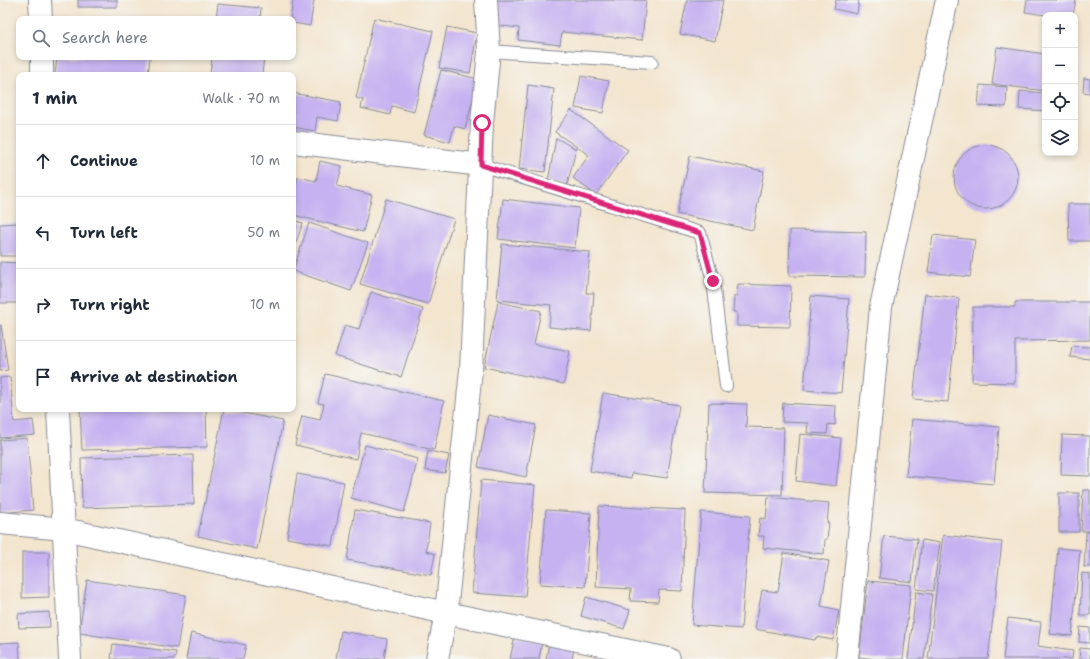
<!DOCTYPE html>
<html lang="en">
<head>
<meta charset="utf-8">
<style>
	:root { --surface:#fff; --page:#f6f6f7; --text:#1f2937; --muted:#747a83; --line:#e0e1e3 }
	body { margin:0; font-family:"Shantell Sans",sans-serif; background:var(--page); color:var(--text) }
	.controls { position:absolute; right:12px; top:12px; display:grid; overflow:hidden; border-radius:8px; box-shadow:0 2px 6px #0003 }
	.controls button { width:36px; height:36px; display:grid; place-items:center; padding:0; border:0; border-bottom:1px solid var(--line); background:var(--surface); color:var(--text); font:20px sans-serif }
	.stop { position:absolute; width:12px; height:12px; margin:-9px; border:3px solid #db2777; border-radius:50%; background:#fff }
	.stop.end { background:#db2777; border-color:#fff; box-shadow:0 1px 4px #0008 }
	.list { margin:0; padding:0; list-style:none }
	h2 { display:flex; justify-content:space-between; align-items:center; height:52px; margin:0; padding:0 16px; font-size:17px }
	h2 small { font-size:13px; font-weight:400; color:var(--muted) }
	.list li { display:grid; grid-template-columns:26px 1fr auto; gap:12px; align-items:center; box-sizing:border-box; height:72px; padding:0 16px; border-top:1px solid var(--line) }
	.list b { display:block; font-size:15px; white-space:nowrap }
	.list em { font-size:13px; font-style:normal; color:var(--muted) }
	.icon { flex:none; width:22px; height:22px; fill:none; stroke:currentColor; stroke-width:2; stroke-linecap:round; stroke-linejoin:round }
	.map { position:relative; flex:none; width:1090px; height:659px; overflow:hidden }
	.search { position:absolute; background:var(--surface); box-shadow:0 2px 6px #0003; left:16px; top:16px; width:280px; height:44px; display:flex; align-items:center; gap:10px; box-sizing:border-box; padding:0 14px; border-radius:8px; color:var(--muted); font-size:15px }
	.panel { position:absolute; background:var(--surface); box-shadow:0 2px 6px #0003; left:16px; top:72px; width:280px; height:340px; border-radius:8px }
	.map>svg:first-child { display:block }
	.building { fill:#c6b2f1 }
	.lines { fill:none; stroke-linecap:round; stroke-linejoin:round }
	.service-casing { stroke:#878a96; stroke-width:14 }
	.minor-casing { stroke:#878a96; stroke-width:24 }
	.service { stroke:#fff; stroke-width:12 }
	.minor { stroke:#fff; stroke-width:22 }
	.route { stroke:#db2777; stroke-width:5 }
</style>
</head>
<body>
<div class="map">
<svg width="1090" height="659" viewBox="0 0 1090 659">
	<rect width="100%" height="100%" fill="#f6f6f2"/>
	<filter id="ink" filterUnits="userSpaceOnUse"><feTurbulence type="fractalNoise" baseFrequency=".025" numOctaves="2"/><feDisplacementMap in="SourceGraphic" scale="8" xChannelSelector="R" yChannelSelector="G"/><feConvolveMatrix kernelMatrix="1 2 1 2 8 2 1 2 1" color-interpolation-filters="sRGB"/></filter>
	<filter id="wash" filterUnits="userSpaceOnUse"><feTurbulence type="fractalNoise" baseFrequency=".012" numOctaves="4" result="noise"/><feDisplacementMap in="SourceGraphic" scale="16" xChannelSelector="R" yChannelSelector="G"/><feGaussianBlur stdDeviation="0.9" result="paint"/><feColorMatrix in="noise" values="0 0 0 0 0 0 0 0 0 0 0 0 0 0 0 0 0 1.4 0 .05"/><feComposite in="paint" operator="in"/></filter>
	<g filter="url(#wash)">
		<rect width="100%" height="100%" fill="#f3e5ce"/>
		<g id="blocks">
			<g class="building">
				<rect x="78" y="0" width="39" height="7"/>
				<path d="M293,0H314L310,26L293,23V19H290Z"/>
				<path d="M494,0H646L642,40L562,32L560,45L518,40L519,28L495,25Z"/>
				<path d="M687,0H723L715,41L680,34Z"/>
				<path d="M836,0H859L857,14L834,9Z"/>
				<path d="M1027,0H1076L1073,15H1045L1025,12Z"/>
				<path d="M218,4L261,8L260,19H216Z"/>
				<path d="M374,18L433,31L414,112L392,106L390,115L361,108L363,100L356,98Z"/>
				<path d="M447,27L477,33L470,73L439,68Z"/>
				<path d="M997,47L1045,54V91L992,84Z"/>
				<path d="M57,57H150L148,75H55Z"/>
				<path d="M212,57H264L262,75H222L210,74Z"/>
				<path d="M441,70L478,79L465,129L454,126L450,142L424,135Z"/>
				<path d="M581,76L609,81L603,113L575,108Z"/>
				<path d="M1084,78L1090,79V93L1083,92Z"/>
				<path d="M528,85L554,89L545,172L519,169Z"/>
				<path d="M980,85L1007,87L1006,107L978,106Z"/>
				<path d="M1020,91L1045,93V111L1019,109Z"/>
				<path d="M293,93L341,102L338,121L317,117L315,131L293,127Z"/>
				<path d="M571,110L628,150L596,195L573,178L589,155L555,132Z"/>
				<path d="M556,138L576,149L567,186L548,181Z"/>
				<circle cx="986" cy="177" r="32"/>
				<path d="M690,156L764,171L753,230L677,214Z"/>
				<path d="M320,161L342,166L337,186L372,195L363,232L293,215V195L298,177L316,181Z"/>
				<path d="M386,199L454,219L428,304L360,284Z"/>
				<path d="M503,199L579,208L575,248L498,239Z"/>
				<path d="M1068,204H1090V241H1069Z"/>
				<path d="M293,220L303,223L293,250Z"/>
				<path d="M18,223L19,256H0V224Z"/>
				<path d="M309,223L368,243L351,291L293,271Z"/>
				<path d="M790,230L866,232L865,277L789,276Z"/>
				<path d="M933,235L975,240L970,277L928,272Z"/>
				<path d="M502,244L590,252L586,293H594L591,331L549,327L551,305L497,300Z"/>
				<path d="M0,262L19,263V303H0Z"/>
				<path d="M738,284L791,286L790,327L737,326V312H733L734,296H737Z"/>
				<path d="M371,292L423,309L401,377L335,356L345,325L359,329Z"/>
				<path d="M925,294L959,298L948,402L913,399Z"/>
				<path d="M811,296L849,299L841,393L804,390Z"/>
				<path d="M498,302L541,311L534,344L570,351L564,384L484,367Z"/>
				<path d="M1015,302H1090V340L1015,341V383L972,382L973,307H1015Z"/>
				<path d="M0,325H1L8,370L0,371Z"/>
				<path d="M1072,346L1090,347V359L1070,357Z"/>
				<path d="M325,374L444,401L434,450L361,433L356,459L295,445L302,416L320,420L324,404L318,403Z"/>
				<path d="M10,377L14,422L33,420L35,435L0,438V378Z"/>
				<path d="M603,393L679,405L667,478L632,473L631,478L590,471Z"/>
				<path d="M709,403L747,404L746,427L784,428L782,495L705,493Z"/>
				<path d="M783,403L836,406L835,425L828,424L827,434L807,433L808,423L782,422Z"/>
				<path d="M80,409H206L207,447L82,450Z"/>
				<path d="M224,409L283,421L257,549L198,536Z"/>
				<path d="M488,415L536,425L526,477L478,467Z"/>
				<path d="M912,419L999,427L994,484L906,476Z"/>
				<path d="M800,434L841,438L836,486L796,481Z"/>
				<path d="M1062,435L1090,436V476L1061,475Z"/>
				<path d="M27,438L33,510L0,513V440Z"/>
				<path d="M365,445L418,459L404,512L351,498Z"/>
				<path d="M428,451L449,455L445,473L425,470Z"/>
				<path d="M193,455L194,504L82,508L81,458Z"/>
				<path d="M297,474L344,482L333,546L287,538Z"/>
				<path d="M481,480L535,485L525,597L472,593Z"/>
				<path d="M1083,490H1090V531H1081Z"/>
				<rect x="1059" y="493" width="20" height="39"/>
				<path d="M768,497L829,503L827,523H829L827,539H825L824,554L763,548L764,536H758L760,518L766,519Z"/>
				<path d="M599,506L685,510L682,591L659,590L658,602L630,601L631,589L596,587Z"/>
				<path d="M355,510L430,523L426,551L435,554L431,575L347,560Z"/>
				<path d="M546,510L591,513L585,587L540,584Z"/>
				<path d="M701,512L750,516L741,629L692,625Z"/>
				<path d="M1086,532H1090V567H1084Z"/>
				<path d="M943,535L1002,542L988,659H928Z"/>
				<path d="M884,536L917,539L912,582L879,578Z"/>
				<path d="M922,540L940,543L933,591L916,589Z"/>
				<path d="M1058,548L1080,550L1072,636L1050,634Z"/>
				<path d="M22,552H49V597L22,598Z"/>
				<path d="M784,553L829,561L821,606L839,610L833,640L816,637L815,640L755,629L762,590L778,592Z"/>
				<path d="M1082,573L1090,574V615H1080Z"/>
				<path d="M87,580L186,595L177,648L79,633Z"/>
				<path d="M868,581L911,585L903,659H876L859,657Z"/>
				<path d="M916,592L932,594L924,659H908Z"/>
				<path d="M586,597L630,610L624,629L581,616Z"/>
				<path d="M49,612L50,627L19,628L18,614Z"/>
				<path d="M1008,618L1041,622L1038,646L1073,651L1072,659H1003Z"/>
				<path d="M1080,627L1090,628V643L1079,642Z"/>
				<path d="M341,631L387,639L384,659H336Z"/>
				<path d="M191,633L246,645L243,659H186Z"/>
				<path d="M515,636L542,642L539,659H510Z"/>
				<path d="M19,642L20,659H0V643Z"/>
				<path d="M549,643L574,649L572,659H546Z"/>
				<path d="M113,644L176,652L175,659H111Z"/>
				<path d="M1080,648L1090,649V659H1079Z"/>
			</g>
		</g>
	</g>
	<g filter="url(#ink)">
		<use href="#blocks" fill-opacity="0" stroke="#878a96" stroke-width="1"/>
		<g class="lines">
			<defs>
				<g id="service">
					<path d="M489,51L652,62"/>
					<path d="M481,165L700,233L713,281L726,386"/>
				</g>
				<g id="minor">
					<path d="M40,0L41,19"/>
					<path d="M42,57V75"/>
					<path d="M293,142L481,165"/>
					<path d="M58,409L70,659"/>
					<path d="M0,523L64,529L446,613L669,659"/>
					<path d="M437,659L446,613L471,370L482,123L489,51L486,0"/>
					<path d="M847,659L881,307L947,0"/>
				</g>
			</defs>
			<use href="#service" class="service-casing"/>
			<use href="#minor" class="minor-casing"/>
			<use href="#service" class="service"/>
			<use href="#minor" class="minor"/>
		</g>
	</g>
	<g class="lines" filter="url(#ink)">
		<path class="route" d="M482,123L481,165L700,233L713,281"/>
	</g>
</svg>
<div class="controls">
<button>+</button>
<button>−</button>
<button><svg class="icon" aria-label="locate" viewBox="0 0 24 24"><circle cx="12" cy="12" r="6"/><path d="M12 2v4M12 18v4M2 12h4M18 12h4"/></svg></button>
<button><svg class="icon" aria-label="layers" viewBox="0 0 24 24"><path d="M12 4l9 5-9 5-9-5zM3 14l9 5 9-5"/></svg></button>
</div>
<div class="stop" style="left:482px;top:123px"></div>
<div class="stop end" style="left:713px;top:281px"></div>
<div class="search"><svg class="icon" aria-label="search" viewBox="0 0 24 24"><circle cx="10" cy="10" r="6"/><path d="M15 15l6 6"/></svg>Search here</div>
<section class="panel">
<h2>1 min<small>Walk · 70 m</small></h2>
<ul class="list">
<li><svg class="icon" aria-label="ahead" viewBox="0 0 24 24"><path d="M12 20V5M6 11l6-6 6 6"/></svg><div><b>Continue</b></div><em>10 m</em></li>
<li><svg class="icon" aria-label="left" viewBox="0 0 24 24"><path d="M17 20v-9H6M10 6l-5 5 5 5"/></svg><div><b>Turn left</b></div><em>50 m</em></li>
<li><svg class="icon" aria-label="right" viewBox="0 0 24 24"><path d="M7 20v-9h11M14 6l5 5-5 5"/></svg><div><b>Turn right</b></div><em>10 m</em></li>
<li><svg class="icon" aria-label="arrive" viewBox="0 0 24 24"><path d="M6 21V4h12l-3 4 3 4H6"/></svg><div><b>Arrive at destination</b></div></li>
</ul>
</section>
</div>
</body>
</html>
